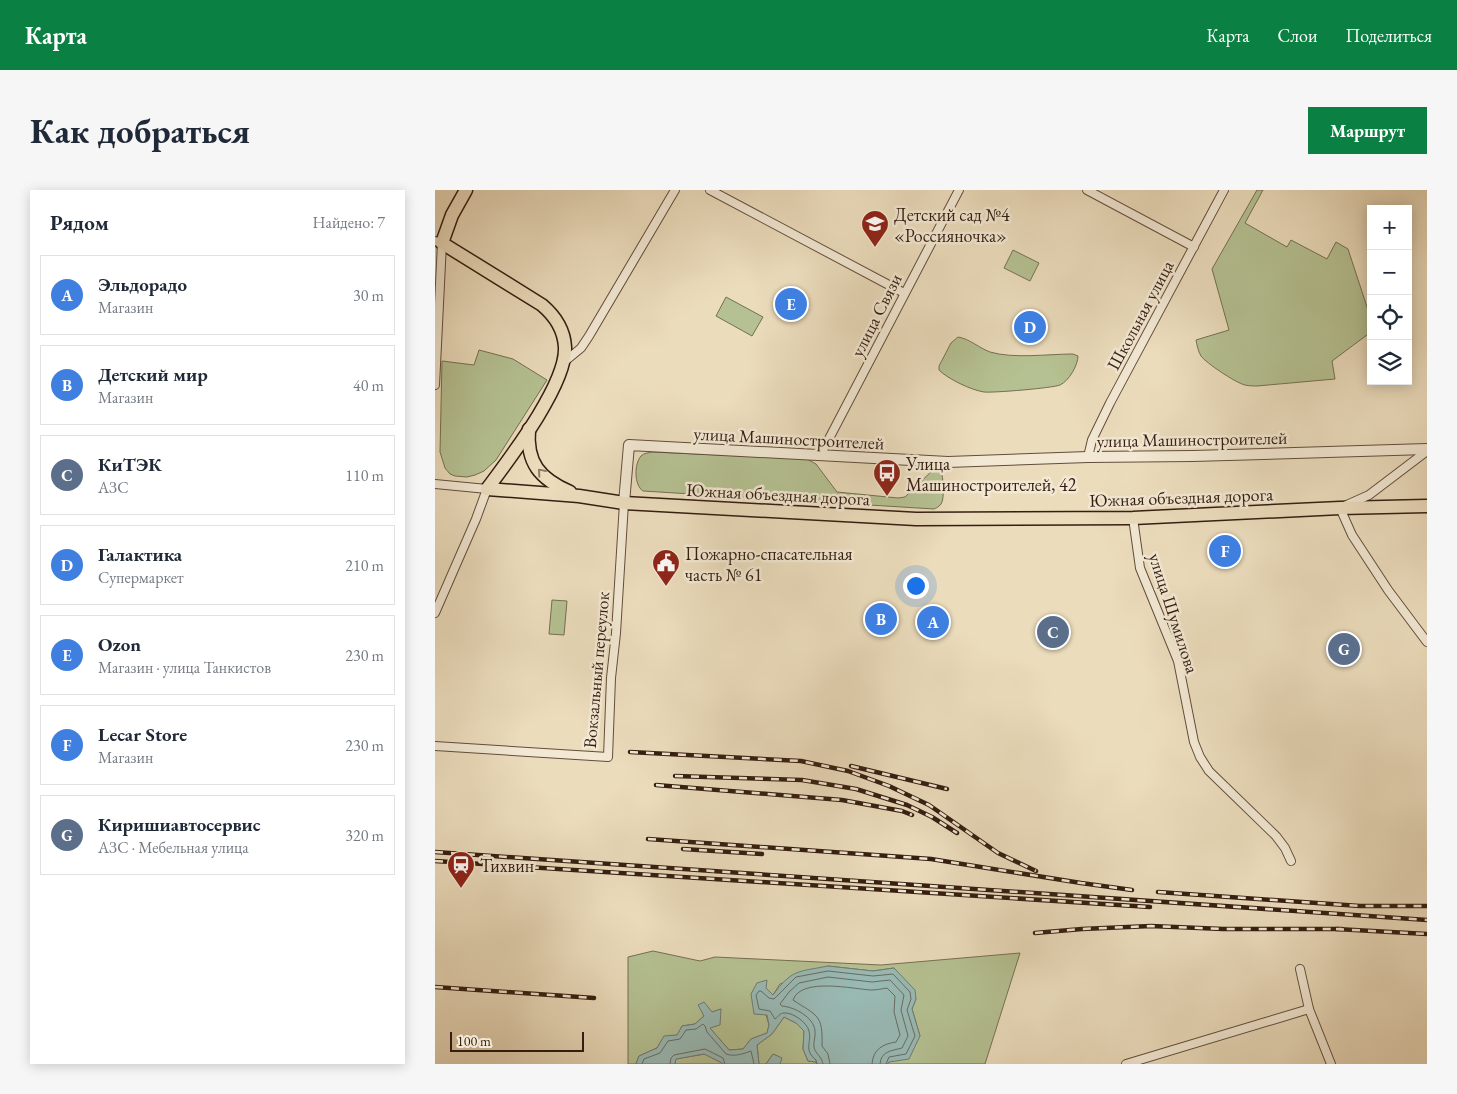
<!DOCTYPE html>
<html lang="ru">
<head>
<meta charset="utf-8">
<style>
	:root { --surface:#fff; --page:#f6f6f7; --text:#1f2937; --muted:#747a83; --line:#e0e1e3; --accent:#0b8043 }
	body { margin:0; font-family:"EB Garamond",serif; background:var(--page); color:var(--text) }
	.controls { position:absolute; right:15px; top:15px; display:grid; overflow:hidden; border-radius:0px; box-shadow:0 2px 12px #0003 }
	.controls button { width:45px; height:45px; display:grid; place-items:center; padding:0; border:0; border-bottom:1px solid var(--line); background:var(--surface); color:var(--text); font:25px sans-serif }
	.scale { position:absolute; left:15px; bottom:12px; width:134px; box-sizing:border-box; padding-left:5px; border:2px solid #351d11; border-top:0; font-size:14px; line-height:18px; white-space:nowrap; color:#351d11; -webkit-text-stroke:4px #f2e8d3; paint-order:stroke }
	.you { position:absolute; left:480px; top:395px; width:18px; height:18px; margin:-12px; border:4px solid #fff; border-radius:50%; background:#1a73e8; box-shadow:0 0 0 8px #1a73e833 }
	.badge { display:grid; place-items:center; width:32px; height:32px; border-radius:50%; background:var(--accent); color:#fff; font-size:16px; font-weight:700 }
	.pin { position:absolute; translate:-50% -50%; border:2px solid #fff; box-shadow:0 1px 5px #0006 }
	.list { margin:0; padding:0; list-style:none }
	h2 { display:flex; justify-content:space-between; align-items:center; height:65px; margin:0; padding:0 20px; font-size:21px }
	h2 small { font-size:16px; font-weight:400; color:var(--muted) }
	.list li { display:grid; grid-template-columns:32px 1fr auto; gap:15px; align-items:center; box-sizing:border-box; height:80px; margin:0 10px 10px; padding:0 10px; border:1px solid var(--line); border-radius:0px }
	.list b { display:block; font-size:19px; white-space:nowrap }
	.list p { margin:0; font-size:16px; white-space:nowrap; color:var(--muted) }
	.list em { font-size:16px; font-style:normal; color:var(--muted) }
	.icon { flex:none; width:28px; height:28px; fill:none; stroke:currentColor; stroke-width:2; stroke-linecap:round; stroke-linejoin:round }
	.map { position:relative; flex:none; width:992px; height:874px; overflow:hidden; border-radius:0px }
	header { display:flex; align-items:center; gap:30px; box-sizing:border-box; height:70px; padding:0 25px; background:var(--accent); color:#fff }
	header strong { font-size:24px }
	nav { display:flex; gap:28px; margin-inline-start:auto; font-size:18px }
	.intro { display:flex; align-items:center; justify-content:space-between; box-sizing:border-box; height:120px; padding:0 30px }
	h1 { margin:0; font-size:35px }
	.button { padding:12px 22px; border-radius:0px; background:var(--accent); color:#fff; font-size:18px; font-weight:700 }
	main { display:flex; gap:30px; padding:0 30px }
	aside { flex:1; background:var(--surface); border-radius:0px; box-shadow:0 2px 12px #0003 }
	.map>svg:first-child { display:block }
	.green { fill:#b5c192; stroke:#756f52 }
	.water { fill:#99bab5; stroke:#717b73 }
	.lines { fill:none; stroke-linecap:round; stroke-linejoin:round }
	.shore { stroke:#676c63; stroke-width:1 }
	.minor-casing { stroke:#624d3c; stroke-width:10 }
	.tertiary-casing { stroke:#624d3c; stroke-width:12 }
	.primary-casing { stroke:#351d11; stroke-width:15 }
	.minor { stroke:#f2e8d3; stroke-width:8 }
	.tertiary { stroke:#f2e8d3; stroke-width:10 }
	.primary { stroke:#ebdcbc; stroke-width:12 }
	.rail-casing { stroke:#351d11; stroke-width:4.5 }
	.rail { stroke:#f2e8d3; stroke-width:2.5; stroke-dasharray:8; stroke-linecap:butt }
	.oneway { stroke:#907c66 }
	.labels { text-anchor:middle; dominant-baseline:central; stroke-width:5; stroke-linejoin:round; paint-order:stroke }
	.poi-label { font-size:18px; fill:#351d11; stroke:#f2e8d3; text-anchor:start }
	.street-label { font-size:18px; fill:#351d11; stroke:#f2e8d3 }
</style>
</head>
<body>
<header>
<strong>Карта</strong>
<nav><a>Карта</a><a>Слои</a><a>Поделиться</a></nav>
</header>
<div class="intro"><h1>Как добраться</h1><a class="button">Маршрут</a></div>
<main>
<aside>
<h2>Рядом<small>Найдено: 7</small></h2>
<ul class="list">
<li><span class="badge" style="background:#3f7fe0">A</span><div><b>Эльдорадо</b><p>Магазин</p></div><em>30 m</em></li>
<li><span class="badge" style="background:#3f7fe0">B</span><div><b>Детский мир</b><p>Магазин</p></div><em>40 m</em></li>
<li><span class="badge" style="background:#5c6f8a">C</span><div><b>КиТЭК</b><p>АЗС</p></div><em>110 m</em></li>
<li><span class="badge" style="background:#3f7fe0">D</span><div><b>Галактика</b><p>Супермаркет</p></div><em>210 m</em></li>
<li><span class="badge" style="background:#3f7fe0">E</span><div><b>Ozon</b><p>Магазин · улица Танкистов</p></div><em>230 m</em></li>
<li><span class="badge" style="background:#3f7fe0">F</span><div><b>Lecar Store</b><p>Магазин</p></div><em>230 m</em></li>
<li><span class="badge" style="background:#5c6f8a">G</span><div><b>Киришиавтосервис</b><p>АЗС · Мебельная улица</p></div><em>320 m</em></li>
</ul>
</aside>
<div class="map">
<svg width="992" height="874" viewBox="0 0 992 874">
	<rect width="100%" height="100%" fill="#ebdcbc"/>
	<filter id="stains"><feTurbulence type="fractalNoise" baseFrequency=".004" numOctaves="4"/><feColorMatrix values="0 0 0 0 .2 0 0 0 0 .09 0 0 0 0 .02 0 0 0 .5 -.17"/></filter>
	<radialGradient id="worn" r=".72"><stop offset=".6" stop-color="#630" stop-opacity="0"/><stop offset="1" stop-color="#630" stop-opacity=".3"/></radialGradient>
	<g class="green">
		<path d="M822,0H828L810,33L852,57L856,50L892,69L901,52L913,59L933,120H936V142L897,171L900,189L822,196C819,196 814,196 810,195C801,193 771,173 766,166C763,161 762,155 761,150L794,140L777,79Z"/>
		<path d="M578,60L604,73L595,91L569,78Z"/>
		<path d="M291,107L328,127L317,146L281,126Z"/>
		<path d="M523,147C535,149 544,158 555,162C579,169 613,164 638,164L643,166C643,175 634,191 625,195C618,198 558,203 549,202C536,200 513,189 504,180V176L516,153Z"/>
		<path d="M44,160L78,169L112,190L61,270L49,281L40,285L32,287L20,286L15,284L10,278L5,262L7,171L39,175Z"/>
		<path d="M217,262L372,269L381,274L402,302L463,308L470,307L501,277L506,280C508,286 510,309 506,314C504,317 501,318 499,319L208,301C199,295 199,274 206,266C209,263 213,263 217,262Z"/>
		<path d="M117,410L132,411L129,445L114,444Z"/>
		<path d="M218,761L265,771L280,767L446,775L585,763L550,874H452L485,846L477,819L481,809L459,778L438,781L393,776L345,794L338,805L322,793L334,835L332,843L316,849L308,859L294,860L274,837L286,819L277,822L264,815L269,826L260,834L247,836L243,845L229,847L222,858L204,866L201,874H193V767Z"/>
		<path d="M349,827L361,833L369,841L368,859L373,871L381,872L382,874H345L346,868L338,864L331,874H324L322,855L337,844Z"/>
		<path d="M270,864L289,874H240V869Z"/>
	</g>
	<g class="water">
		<path d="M393,776L438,781L459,778L480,800L481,809L477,819L485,846L474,869L454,872L452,874H382L381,872L373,871L368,859L369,841L361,833L349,827L337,844L322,855L324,874H289L269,864L241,869L240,874H201L204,866L222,858L229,846L242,845L247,836L260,834L269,826L263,815L269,812L277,822L286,819L285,835L275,838L294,860L308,859L316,849L332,843L334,835L332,825L319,824L316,804L322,793L332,790L331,798L338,805C357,779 363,782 393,776Z"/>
		<path d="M338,864L347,868L345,874H331Z"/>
	</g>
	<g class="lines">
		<g class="shore">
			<path d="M207,874L209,869L225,863L233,851L245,849L251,840L261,839L268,834L270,836L272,842L291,864C299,867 308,864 316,861L319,874"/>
			<path d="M235,874L236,868L239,865L270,859L288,868L290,874"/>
			<path d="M382,874L381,870C368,859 377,853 374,841C372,832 357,822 349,823C345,823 343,827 340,829L335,821L324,819L321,805L324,801H326L334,808L339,809L361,787L393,781L438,786L458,784L475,802L476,809L472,820L480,846L471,864L454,867L451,874"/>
			<path d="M388,874C387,866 380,864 379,857C378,852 381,846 380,841C379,827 359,817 347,816L345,814L354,802L364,793L393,787L437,792L455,790L469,805L466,820L473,846L467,858C456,861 446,861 445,874"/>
			<path d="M395,874L393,864L387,856C388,824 382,826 358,810C366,787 418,799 436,800C441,800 446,799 452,798L460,806L459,822L465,845L461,852C448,854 438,859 437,874"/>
		</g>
		<defs>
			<g id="minor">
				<path d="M275,0L469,103"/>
				<path d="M652,0L759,57"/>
				<path d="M0,51L7,53L0,195"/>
				<path d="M129,172L146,158L154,146L240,0"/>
				<path d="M992,261L934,305L905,318L917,345L953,400L992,452"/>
				<path d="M386,264L524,0"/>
				<path d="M653,267L657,250L675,213L789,0"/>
				<path d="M0,294L52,299L41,329L0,423"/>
				<path d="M698,328L705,378L743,471L759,552L765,567L774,581L841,646L850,658L856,671"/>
				<path d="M0,556L173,567L176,488L181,443L189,313"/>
				<path d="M865,779L874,819L896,874"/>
				<path d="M691,874L874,819"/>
			</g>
			<path id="tertiary" d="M189,313L194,255L513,272L653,267L758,266L992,259"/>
			<g id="primary">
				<path d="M31,0L17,25L7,53L107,115C120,126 129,139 130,157C132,194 75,268 52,299"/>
				<path d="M94,239C91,273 105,289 135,302"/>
				<path d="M52,299L144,306L189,313L481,329L698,328L905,318L992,316"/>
			</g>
		</defs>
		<use href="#minor" class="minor-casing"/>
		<use href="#tertiary" class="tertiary-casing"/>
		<use href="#primary" class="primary-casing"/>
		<use href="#minor" class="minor"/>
		<use href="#tertiary" class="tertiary"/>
		<use href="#primary" class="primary"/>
		<defs>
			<g id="rail">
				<path d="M195,562L366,571L413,581L454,596L494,615L563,663L601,681"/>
				<path d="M416,576L512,599"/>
				<path d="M240,586L367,590L421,599L472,615L497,627L522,643"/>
				<path d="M221,595L407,610L467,621L477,625"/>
				<path d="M213,649L496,669L646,693L697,700"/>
				<path d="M248,659L327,664"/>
				<path d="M0,662L992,730"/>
				<path d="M0,671L715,717"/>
				<path d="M723,702L925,716H992"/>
				<path d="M901,739L992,744"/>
				<path d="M600,743L647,739L716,736L788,739H907"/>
				<path d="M0,797L159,808"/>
			</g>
		</defs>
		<use href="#rail" class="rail-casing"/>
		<use href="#rail" class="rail"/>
	</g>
	<defs><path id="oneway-chevron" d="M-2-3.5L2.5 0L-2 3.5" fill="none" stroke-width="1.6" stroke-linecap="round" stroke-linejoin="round" transform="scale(1.25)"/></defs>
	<use class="oneway" href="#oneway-chevron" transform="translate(106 282) rotate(-131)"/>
	<defs>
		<symbol id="school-pin" viewBox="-11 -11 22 30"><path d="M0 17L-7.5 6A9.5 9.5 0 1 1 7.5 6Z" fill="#8f2418" stroke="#f2e8d3"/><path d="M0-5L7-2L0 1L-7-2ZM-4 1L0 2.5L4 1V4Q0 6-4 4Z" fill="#fff"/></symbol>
		<symbol id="bus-pin" viewBox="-11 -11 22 30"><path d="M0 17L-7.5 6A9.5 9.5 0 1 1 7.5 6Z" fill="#8f2418" stroke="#f2e8d3"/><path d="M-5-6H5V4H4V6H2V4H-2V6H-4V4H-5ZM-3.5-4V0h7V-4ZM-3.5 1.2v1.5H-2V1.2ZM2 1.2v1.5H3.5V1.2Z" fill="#fff"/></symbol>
		<symbol id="civic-pin" viewBox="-11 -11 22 30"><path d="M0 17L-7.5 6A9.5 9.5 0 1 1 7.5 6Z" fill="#8f2418" stroke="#f2e8d3"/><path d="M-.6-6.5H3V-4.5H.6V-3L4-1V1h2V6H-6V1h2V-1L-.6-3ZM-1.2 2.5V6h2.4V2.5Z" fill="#fff"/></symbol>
		<symbol id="station-pin" viewBox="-11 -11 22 30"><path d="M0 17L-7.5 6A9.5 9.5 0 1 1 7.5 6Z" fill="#8f2418" stroke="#f2e8d3"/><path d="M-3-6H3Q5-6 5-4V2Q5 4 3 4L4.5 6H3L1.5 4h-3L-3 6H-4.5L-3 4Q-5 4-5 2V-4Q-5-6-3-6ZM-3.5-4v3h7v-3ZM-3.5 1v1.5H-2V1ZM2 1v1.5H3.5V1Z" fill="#fff"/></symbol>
	</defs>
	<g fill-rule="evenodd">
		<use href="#school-pin" x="424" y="18" width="32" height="43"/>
		<use href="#bus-pin" x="436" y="267" width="32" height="43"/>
		<use href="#civic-pin" x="215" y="357" width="32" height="43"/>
		<use href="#station-pin" x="10" y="659" width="32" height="43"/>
	</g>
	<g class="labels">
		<g class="poi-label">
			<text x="459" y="24">Детский сад №4<tspan x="459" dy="21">«Россияночка»</tspan></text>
			<text x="471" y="273">Улица<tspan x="471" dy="21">Машиностроителей, 42</tspan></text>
			<text x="250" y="363">Пожарно-спасательная<tspan x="250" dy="21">часть № 61</tspan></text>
			<text x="45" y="675">Тихвин</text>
		</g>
		<g class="street-label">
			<text transform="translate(441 125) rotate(-63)">улица Связи</text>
			<text transform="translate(705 125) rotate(-62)">Школьная улица</text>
			<text transform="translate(354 248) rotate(3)">улица Машиностроителей</text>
			<text transform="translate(757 249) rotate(-1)">улица Машиностроителей</text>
			<text transform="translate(343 304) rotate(3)">Южная объездная дорога</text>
			<text transform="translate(746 307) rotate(-2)">Южная объездная дорога</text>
			<text transform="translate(739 423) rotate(72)">улица Шумилова</text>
			<text transform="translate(161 480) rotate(-85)">Вокзальный переулок</text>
		</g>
	</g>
	<rect width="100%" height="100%" filter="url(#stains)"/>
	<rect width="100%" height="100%" fill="url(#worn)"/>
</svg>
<div class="controls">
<button>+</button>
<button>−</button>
<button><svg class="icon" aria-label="locate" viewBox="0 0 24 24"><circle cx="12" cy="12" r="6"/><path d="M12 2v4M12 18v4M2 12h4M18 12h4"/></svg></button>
<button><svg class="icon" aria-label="layers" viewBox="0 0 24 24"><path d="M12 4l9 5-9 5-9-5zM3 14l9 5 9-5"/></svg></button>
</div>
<div class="scale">100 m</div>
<div class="you"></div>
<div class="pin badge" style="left:498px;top:432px;background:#3f7fe0">A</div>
<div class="pin badge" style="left:446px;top:429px;background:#3f7fe0">B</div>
<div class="pin badge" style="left:618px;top:442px;background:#5c6f8a">C</div>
<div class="pin badge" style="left:595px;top:137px;background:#3f7fe0">D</div>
<div class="pin badge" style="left:356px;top:114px;background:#3f7fe0">E</div>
<div class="pin badge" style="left:790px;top:361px;background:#3f7fe0">F</div>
<div class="pin badge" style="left:909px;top:459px;background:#5c6f8a">G</div>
</div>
</main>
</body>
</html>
